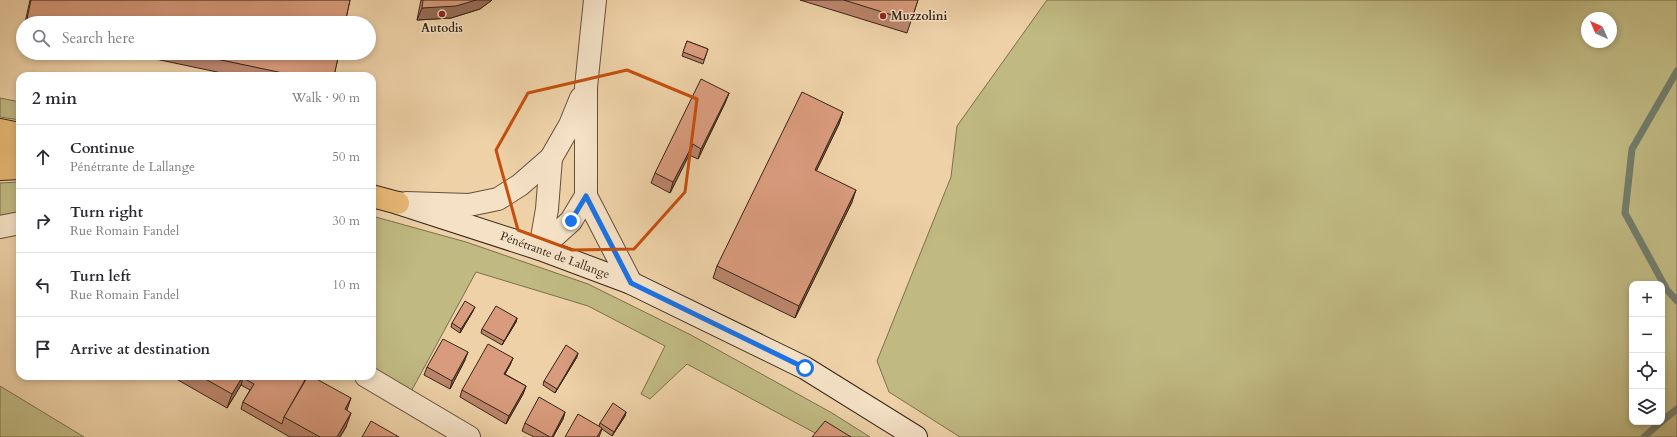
<!DOCTYPE html>
<html lang="en">
<head>
<meta charset="utf-8">
<style>
	:root { --surface:#fff; --page:#f2f2f3; --text:#2b2b33; --muted:#7c7c81; --line:#e1e1e2 }
	body { margin:0; font-family:Cardo,serif; background:var(--page); color:var(--text) }
	.controls { position:absolute; right:12px; bottom:12px; display:grid; overflow:hidden; border-radius:8px; box-shadow:0 2px 6px #0003 }
	.controls button { width:36px; height:36px; display:grid; place-items:center; padding:0; border:0; border-bottom:1px solid var(--line); background:var(--surface); color:var(--text); font:20px sans-serif }
	.compass { position:absolute; left:1581px; top:12px; width:36px; height:36px; border-radius:50%; background:var(--surface); box-shadow:0 2px 6px #0003; rotate:315deg }
	.stop { position:absolute; width:12px; height:12px; margin:-9px; border:3px solid #1a73e8; border-radius:50%; background:#fff }
	.stop.end { background:#1a73e8; border-color:#fff; box-shadow:0 1px 4px #0008 }
	.list { margin:0; padding:0; list-style:none }
	h2 { display:flex; justify-content:space-between; align-items:center; height:52px; margin:0; padding:0 16px; font-size:17px }
	h2 small { font-size:13px; font-weight:400; color:var(--muted) }
	.list li { display:grid; grid-template-columns:26px 1fr auto; gap:12px; align-items:center; box-sizing:border-box; height:64px; padding:0 16px; border-top:1px solid var(--line) }
	.list b { display:block; font-size:15px; white-space:nowrap }
	.list p { margin:0; font-size:13px; white-space:nowrap; color:var(--muted) }
	.list em { font-size:13px; font-style:normal; color:var(--muted) }
	.icon { flex:none; width:22px; height:22px; fill:none; stroke:currentColor; stroke-width:2; stroke-linecap:round; stroke-linejoin:round }
	.map { position:relative; flex:none; width:1677px; height:437px; overflow:hidden }
	.search { position:absolute; background:var(--surface); box-shadow:0 2px 6px #0003; left:16px; top:16px; width:360px; height:44px; display:flex; align-items:center; gap:10px; box-sizing:border-box; padding:0 14px; border-radius:22px; color:var(--muted); font-size:15px }
	.panel { position:absolute; background:var(--surface); box-shadow:0 2px 6px #0003; left:16px; top:72px; width:360px; height:308px; border-radius:12px }
	.map>svg:first-child { display:block }
	.green { fill:#c0b982; stroke:#7c6f4c; fill-rule:evenodd }
	.lines { fill:none; stroke-linecap:round; stroke-linejoin:round }
	.stream { stroke:#727d6b; stroke-width:7 }
	.street-casing { stroke:#65503a; stroke-width:24 }
	.secondary-casing { stroke:#372516; stroke-width:24 }
	.highway-casing { stroke:#372516; stroke-width:24 }
	.street { stroke:#f4e1c6; stroke-width:22 }
	.secondary { stroke:#f4e1c6; stroke-width:22 }
	.highway { stroke:#e7b874; stroke-width:22 }
	.wall { fill:#bb856c; stroke:#372516 }
	.shaded-wall { fill:#986c58; stroke:#372516 }
	.building { fill:#d99b7d; stroke:#372516 }
	.route { stroke:#1a73e8; stroke-width:5 }
	.marked { fill:none; stroke:#c54f0e; stroke-width:3; stroke-linejoin:round }
	.poi-dot { fill:#8f2418; stroke:#f4e1c6; stroke-width:1.5 }
	.labels { text-anchor:middle; dominant-baseline:central; stroke-width:3; stroke-linejoin:round; paint-order:stroke }
	.poi-label { font-size:12px; font-weight:bold; fill:#372516; stroke:#f4e1c6; text-anchor:start }
	.street-label { font-size:12px; fill:#372516; stroke:#f4e1c6 }
</style>
</head>
<body>
<div class="map">
<svg width="1677" height="437" viewBox="0 0 1677 437">
	<rect width="100%" height="100%" fill="#eed1a7"/>
	<filter id="stains"><feTurbulence type="fractalNoise" baseFrequency=".005" numOctaves="4"/><feColorMatrix values="0 0 0 0 .2 0 0 0 0 .09 0 0 0 0 .02 0 0 0 .5 -.17"/></filter>
	<radialGradient id="worn" r=".72"><stop offset=".6" stop-color="#630" stop-opacity="0"/><stop offset="1" stop-color="#630" stop-opacity=".3"/></radialGradient>
	<g class="green">
		<path d="M1047,0H1677V437H960L889,392L877,361L951,177L957,126ZM1587,18H1611V42H1587ZM1632,284H1662V422H1632Z"/>
		<path d="M0,98L20,102V120L0,117Z"/>
		<path d="M20,182V215L0,220V183Z"/>
		<path d="M372,216L466,242L588,284L691,335L832,413L870,437H836L817,434L687,364L650,399L641,394L665,346L588,306L476,272L407,399L372,376Z"/>
		<path d="M0,386L84,437H0Z"/>
	</g>
	<g class="lines">
		<g class="stream">
			<path d="M1677,71L1632,149L1625,213L1667,290L1677,301"/>
			<path d="M1662,421L1677,409"/>
			<path d="M1644,437L1661,422"/>
		</g>
		<defs>
			<g id="street">
				<path d="M595,0L586,87V196L631,283"/>
				<path d="M406,203L469,205L498,199L520,185L551,158L570,125L581,98"/>
				<path d="M0,227L20,223"/>
				<path d="M540,249L547,209L551,158"/>
				<path d="M540,249L571,221L586,196"/>
				<path d="M366,376L469,437"/>
			</g>
			<path id="secondary" d="M398,203L540,249L631,283L805,368L916,437"/>
			<g id="highway">
				<path d="M0,130L20,134"/>
				<path d="M0,149H20"/>
				<path d="M0,169L20,168"/>
				<path d="M372,196L398,203"/>
			</g>
		</defs>
		<use href="#street" class="street-casing"/>
		<use href="#secondary" class="secondary-casing"/>
		<use href="#highway" class="highway-casing"/>
		<use href="#street" class="street"/>
		<use href="#secondary" class="secondary"/>
		<use href="#highway" class="highway"/>
	</g>
	<g class="wall">
		<path d="M30,0H350L345,23H25Z"/>
		<path d="M421,0H492L480,9L451,18L417,20Z"/>
		<path d="M800,0H918L907,33Z"/>
		<path d="M687,41L708,49L703,64L682,56Z"/>
		<path d="M127,53H339L334,76H236Z"/>
		<path d="M729,93L725,103L698,159L689,155L670,193L651,183L655,173Z"/>
		<path d="M843,112L839,124L816,171L852,202L795,318L713,278L717,266Z"/>
		<path d="M473,311L460,333L451,327L452,323Z"/>
		<path d="M517,318L516,322L502,345L481,333L482,329Z"/>
		<path d="M577,357L555,393L543,385L544,381Z"/>
		<path d="M513,358L510,365L505,374L526,386L523,394L506,424L460,397L462,390Z"/>
		<path d="M465,360L450,389L424,375L427,367Z"/>
		<path d="M171,376H297L347,410L346,427L340,437H290L241,409L243,402L250,390L241,385L227,408Z"/>
		<path d="M565,412L563,419L553,437H534L522,431L525,423Z"/>
		<path d="M626,412L625,416L612,436L602,429L599,437H565L599,426L600,423Z"/>
	</g>
	<g class="shaded-wall">
		<path d="M476,0H492L480,9L451,18L417,20L422,8Z"/>
		<path d="M729,93L725,103L698,159L701,149Z"/>
		<path d="M843,112L839,124L811,182L815,170Z"/>
		<path d="M693,144L689,155L670,193L673,182Z"/>
		<path d="M856,190L852,202L795,318L799,306Z"/>
		<path d="M475,307L473,311L460,333L461,329Z"/>
		<path d="M517,318L516,322L502,345L504,341Z"/>
		<path d="M468,352L465,360L450,389L452,381Z"/>
		<path d="M578,353L577,357L555,393L557,389Z"/>
		<path d="M513,358L510,365L501,381L504,374Z"/>
		<path d="M243,376H246L243,378L241,385L227,408L232,394Z"/>
		<path d="M526,386L523,394L506,424L509,416Z"/>
		<path d="M351,398L346,413L345,409Z"/>
		<path d="M565,412L563,419L553,437H552Z"/>
		<path d="M626,412L625,416L612,436L614,432Z"/>
		<path d="M351,413L346,427L340,437H337Z"/>
	</g>
	<g class="building">
		<path d="M31,0H350L345,23H46L27,19Z"/>
		<path d="M423,0H476L456,6L422,8Z"/>
		<path d="M844,0H918L911,21Z"/>
		<path d="M687,41L708,49L704,60L683,52Z"/>
		<path d="M188,53H339L334,76H297Z"/>
		<path d="M701,79L729,93L701,149L693,144L673,182L655,173Z"/>
		<path d="M802,92L843,112L815,170L856,190L799,306L717,266Z"/>
		<path d="M465,301L475,307L461,329L452,323Z"/>
		<path d="M496,306L517,318L504,341L482,329Z"/>
		<path d="M443,339L468,352L452,381L427,367Z"/>
		<path d="M488,344L513,358L504,374L526,386L509,416L462,390Z"/>
		<path d="M566,345L578,353L557,389L544,381Z"/>
		<path d="M200,376H243L232,394Z"/>
		<path d="M244,376H297L305,380L284,417L282,424L243,402L254,384L243,378Z"/>
		<path d="M308,376H311L351,398L345,409L351,413L337,437H320L284,417Z"/>
		<path d="M539,397L565,412L552,437H550L525,423Z"/>
		<path d="M613,403L626,412L614,432L600,423Z"/>
		<path d="M578,414L602,428L597,437H565Z"/>
		<path d="M371,421L399,437H362Z"/>
		<path d="M825,421L851,437H812Z"/>
	</g>
	<g class="lines">
		<path class="route" d="M571,221L586,196L631,283L805,368"/>
	</g>
	<path class="marked" d="M627,70L697,99L685,192L634,249L572,250L518,230L496,150L528,93Z"/>
	<g class="poi-dot">
		<circle cx="442" cy="14" r="4"/>
		<circle cx="883" cy="16" r="4"/>
	</g>
	<g class="labels">
		<g class="poi-label">
			<text x="891" y="16">Muzzolini</text>
			<text x="442" y="28" text-anchor="middle">Autodis</text>
		</g>
		<g class="street-label">
			<text transform="translate(555 255) rotate(20)">Pénétrante de Lallange</text>
		</g>
	</g>
	<rect width="100%" height="100%" filter="url(#stains)"/>
	<rect width="100%" height="100%" fill="url(#worn)"/>
</svg>
<div class="controls">
<button>+</button>
<button>−</button>
<button><svg class="icon" aria-label="locate" viewBox="0 0 24 24"><circle cx="12" cy="12" r="6"/><path d="M12 2v4M12 18v4M2 12h4M18 12h4"/></svg></button>
<button><svg class="icon" aria-label="layers" viewBox="0 0 24 24"><path d="M12 4l9 5-9 5-9-5zM3 14l9 5 9-5"/></svg></button>
</div>
<svg class="compass" viewBox="-18 -18 36 36"><path d="M0-13l5 13h-10z" fill="#e53935"/><path d="M0 13l5-13h-10z" fill="#7c7c81"/></svg>
<div class="stop" style="left:805px;top:368px"></div>
<div class="stop end" style="left:571px;top:221px"></div>
<div class="search"><svg class="icon" aria-label="search" viewBox="0 0 24 24"><circle cx="10" cy="10" r="6"/><path d="M15 15l6 6"/></svg>Search here</div>
<section class="panel">
<h2>2 min<small>Walk · 90 m</small></h2>
<ul class="list">
<li><svg class="icon" aria-label="ahead" viewBox="0 0 24 24"><path d="M12 20V5M6 11l6-6 6 6"/></svg><div><b>Continue</b><p>Pénétrante de Lallange</p></div><em>50 m</em></li>
<li><svg class="icon" aria-label="right" viewBox="0 0 24 24"><path d="M7 20v-9h11M14 6l5 5-5 5"/></svg><div><b>Turn right</b><p>Rue Romain Fandel</p></div><em>30 m</em></li>
<li><svg class="icon" aria-label="left" viewBox="0 0 24 24"><path d="M17 20v-9H6M10 6l-5 5 5 5"/></svg><div><b>Turn left</b><p>Rue Romain Fandel</p></div><em>10 m</em></li>
<li><svg class="icon" aria-label="arrive" viewBox="0 0 24 24"><path d="M6 21V4h12l-3 4 3 4H6"/></svg><div><b>Arrive at destination</b></div></li>
</ul>
</section>
</div>
</body>
</html>
